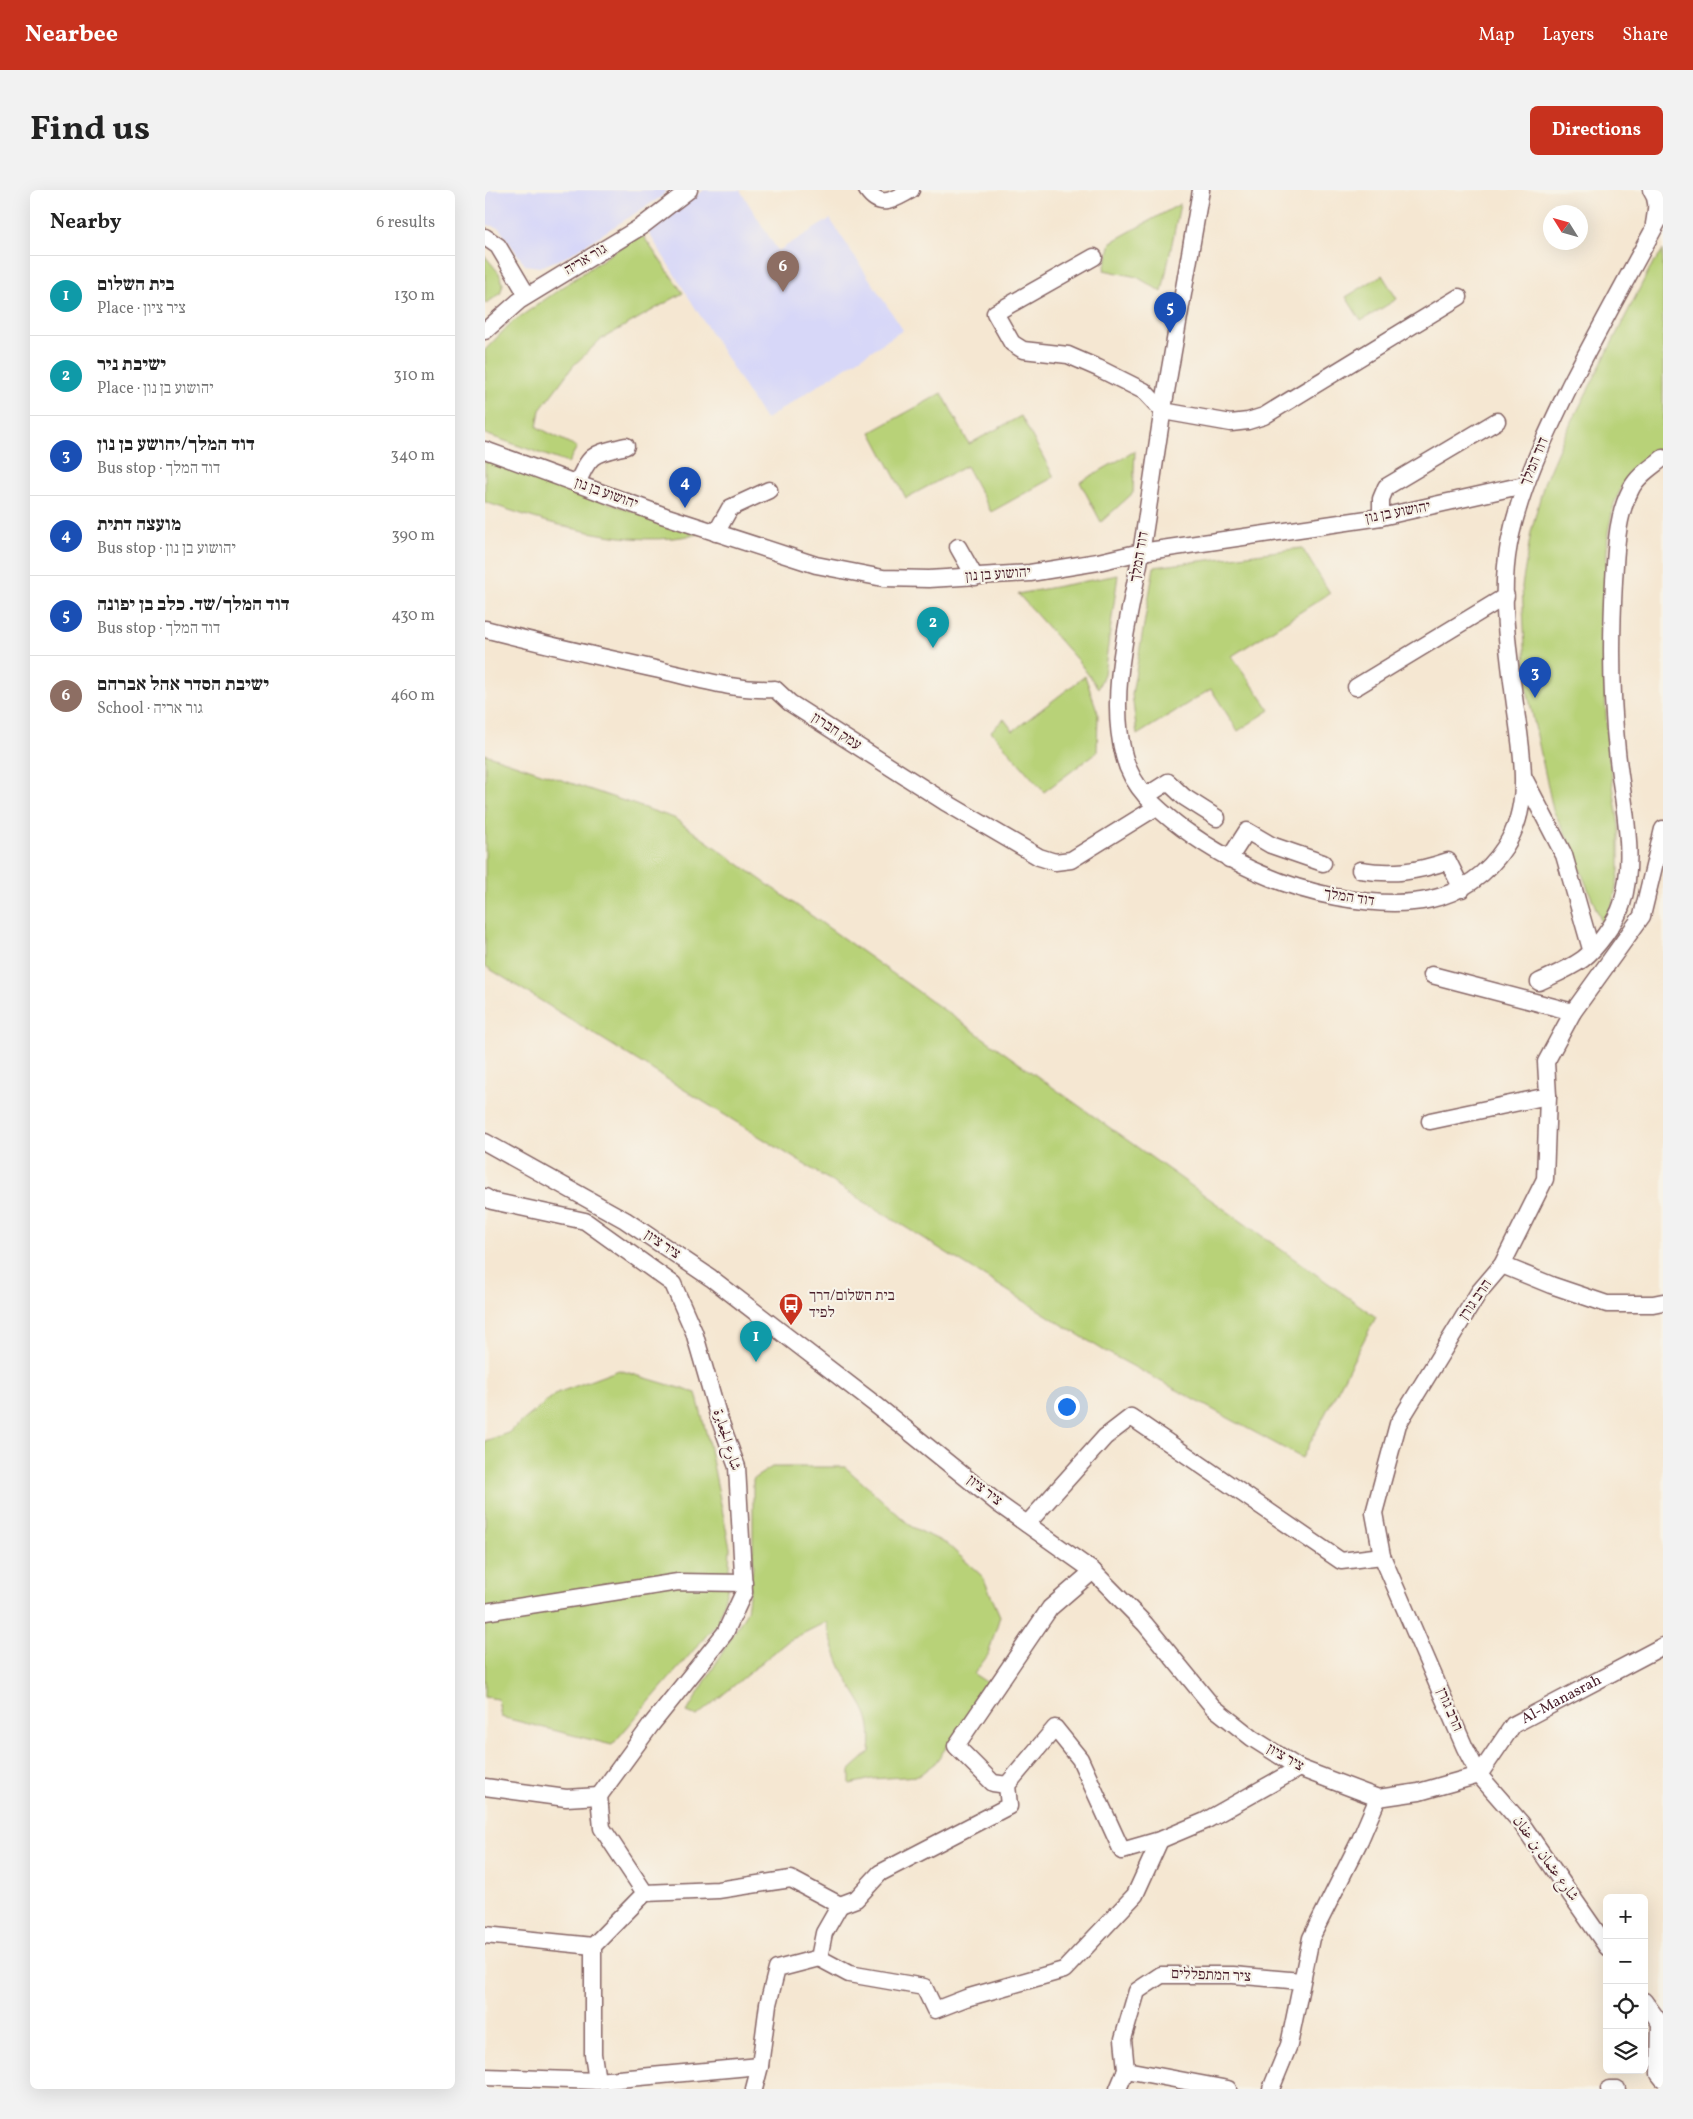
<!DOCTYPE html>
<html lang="en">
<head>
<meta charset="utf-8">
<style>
	:root { --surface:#fff; --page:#f2f2f2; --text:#222; --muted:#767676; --line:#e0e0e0; --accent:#c8321e }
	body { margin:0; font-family:Vollkorn,Amiri,"Frank Ruhl Libre",serif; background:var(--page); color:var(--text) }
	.controls { position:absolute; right:15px; bottom:15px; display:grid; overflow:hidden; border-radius:8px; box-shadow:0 5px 20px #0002 }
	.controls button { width:45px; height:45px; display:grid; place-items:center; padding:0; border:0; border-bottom:1px solid var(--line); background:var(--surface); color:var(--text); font:25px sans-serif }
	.compass { position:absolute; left:1058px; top:15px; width:45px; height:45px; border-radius:50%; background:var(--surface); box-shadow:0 5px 20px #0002; rotate:307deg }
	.you { position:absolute; left:581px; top:1216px; width:18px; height:18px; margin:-12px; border:4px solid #fff; border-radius:50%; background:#1a73e8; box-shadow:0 0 0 8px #1a73e833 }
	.badge { display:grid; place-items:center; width:32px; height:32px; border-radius:50%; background:var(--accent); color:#fff; font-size:16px; font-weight:700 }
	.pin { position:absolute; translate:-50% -41px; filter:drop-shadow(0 1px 2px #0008) }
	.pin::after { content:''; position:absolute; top:26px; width:18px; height:15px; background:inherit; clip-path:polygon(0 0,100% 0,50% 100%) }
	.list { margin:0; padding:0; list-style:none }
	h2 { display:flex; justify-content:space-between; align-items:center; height:65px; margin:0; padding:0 20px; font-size:21px }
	h2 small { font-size:16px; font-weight:400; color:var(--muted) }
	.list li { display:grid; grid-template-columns:32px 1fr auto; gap:15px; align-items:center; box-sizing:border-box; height:80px; padding:0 20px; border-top:1px solid var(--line) }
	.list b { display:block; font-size:19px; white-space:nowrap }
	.list p { margin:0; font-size:16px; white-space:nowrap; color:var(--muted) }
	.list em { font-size:16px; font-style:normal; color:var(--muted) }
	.icon { flex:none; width:28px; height:28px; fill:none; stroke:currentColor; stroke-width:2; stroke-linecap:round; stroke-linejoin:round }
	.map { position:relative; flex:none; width:1178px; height:1899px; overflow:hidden; border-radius:8px }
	header { display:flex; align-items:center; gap:30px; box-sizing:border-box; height:70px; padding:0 25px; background:var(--accent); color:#fff }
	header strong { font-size:24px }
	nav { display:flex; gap:28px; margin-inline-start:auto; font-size:18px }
	.intro { display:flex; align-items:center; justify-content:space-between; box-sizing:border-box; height:120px; padding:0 30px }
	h1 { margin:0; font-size:35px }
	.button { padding:12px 22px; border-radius:8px; background:var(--accent); color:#fff; font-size:18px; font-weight:700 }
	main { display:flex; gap:30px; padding:0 30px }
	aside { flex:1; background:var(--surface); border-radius:8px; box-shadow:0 5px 20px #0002 }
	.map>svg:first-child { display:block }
	.built { fill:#d7d7f8 }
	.green { fill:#b8d278; stroke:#817852 }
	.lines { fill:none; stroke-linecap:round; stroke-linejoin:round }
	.minor-casing { stroke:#866565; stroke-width:19 }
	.minor { stroke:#fff; stroke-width:16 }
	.labels { text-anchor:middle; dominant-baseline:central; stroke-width:4.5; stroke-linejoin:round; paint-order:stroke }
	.street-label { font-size:15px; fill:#4a1f2b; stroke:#f7f3e8 }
	.poi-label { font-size:15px; fill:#4a1f2b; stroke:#f7f3e8; text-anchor:start }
</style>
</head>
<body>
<header>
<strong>Nearbee</strong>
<nav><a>Map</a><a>Layers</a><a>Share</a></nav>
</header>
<div class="intro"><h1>Find us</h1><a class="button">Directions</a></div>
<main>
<aside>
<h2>Nearby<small>6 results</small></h2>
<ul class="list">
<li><span class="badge" style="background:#0f9aa8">1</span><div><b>בית השלום</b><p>Place · ציר ציון</p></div><em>130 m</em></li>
<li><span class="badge" style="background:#0f9aa8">2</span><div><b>ישיבת ניר</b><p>Place · יהושוע בן נון</p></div><em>310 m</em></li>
<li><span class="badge" style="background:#1a4fb4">3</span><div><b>דוד המלך/יהושע בן נון</b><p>Bus stop · דוד המלך</p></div><em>340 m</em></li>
<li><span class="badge" style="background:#1a4fb4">4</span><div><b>מועצה דתית</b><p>Bus stop · יהושוע בן נון</p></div><em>390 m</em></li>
<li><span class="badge" style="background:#1a4fb4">5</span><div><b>דוד המלך/שד. כלב בן יפונה</b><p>Bus stop · דוד המלך</p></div><em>430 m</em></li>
<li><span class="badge" style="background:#8d6e63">6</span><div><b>ישיבת הסדר אהל אברהם</b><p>School · גור אריה</p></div><em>460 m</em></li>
</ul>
</aside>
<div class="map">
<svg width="1178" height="1899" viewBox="0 0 1178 1899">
	<rect width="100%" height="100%" fill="#f7f3e8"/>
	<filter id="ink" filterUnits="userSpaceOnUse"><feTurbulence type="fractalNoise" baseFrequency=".02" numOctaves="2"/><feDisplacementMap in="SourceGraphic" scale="10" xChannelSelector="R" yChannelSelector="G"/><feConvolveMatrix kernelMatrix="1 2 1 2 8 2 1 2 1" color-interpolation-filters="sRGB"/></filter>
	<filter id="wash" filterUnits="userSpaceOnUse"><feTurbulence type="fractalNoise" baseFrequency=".0096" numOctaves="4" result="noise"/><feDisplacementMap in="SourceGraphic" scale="20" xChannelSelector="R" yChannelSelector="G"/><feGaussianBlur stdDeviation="1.12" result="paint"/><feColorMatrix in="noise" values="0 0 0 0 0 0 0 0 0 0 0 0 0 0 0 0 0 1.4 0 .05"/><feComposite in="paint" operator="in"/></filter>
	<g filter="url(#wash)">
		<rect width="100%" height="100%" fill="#f5e7d2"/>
		<g class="built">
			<path d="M0,0H182L176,7L81,67L55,77L40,75L14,38L0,34Z"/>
			<path d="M219,0H255L293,61L345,29L418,140L280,230L162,40Z"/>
		</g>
		<g class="green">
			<path d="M695,14L677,102L652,87L619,80L626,52Z"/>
			<path d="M156,43L198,103L115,150L88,176L55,220L52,237L92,257L83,273L0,244V160L26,133Z"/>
			<path d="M1178,60V255L1152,277L1139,292L1129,314L1123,342L1117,444L1123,561L1134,637V681L1128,713L1117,733L1081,645L1068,620L1042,499L1037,396L1046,342L1059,293L1078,249L1165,78Z"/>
			<path d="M0,66L14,83L18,94L15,104L0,114Z"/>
			<path d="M897,85L912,109L876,131L861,107Z"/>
			<path d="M457,203L484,254L536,226L569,287L506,322L481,276L421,308L386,242Z"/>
			<path d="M650,261L648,303L616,332L595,292Z"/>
			<path d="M0,270L213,344C145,360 65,334 0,312Z"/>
			<path d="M817,358L845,403L747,466L785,520L753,541L726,499L652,545L647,504L669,377Z"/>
			<path d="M633,385L619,484L613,498L594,472L533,404Z"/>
			<path d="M600,486L613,523L612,562L559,602L506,541L519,529L528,541Z"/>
			<path d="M0,564L189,628L891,1127L817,1268L618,1160L0,776Z"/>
			<path d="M134,1180L211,1203L223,1250L245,1358L243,1396L233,1432L127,1555L16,1527L13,1509L0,1507V1251L23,1243L72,1203Z"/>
			<path d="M287,1277H360L427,1337L462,1354L498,1387L515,1426L503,1465L489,1484L506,1495L450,1573L433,1586L387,1589L365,1594V1580L385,1562C389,1520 375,1517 359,1483C351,1467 346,1449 341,1432L303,1451L212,1526L202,1522L262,1421L268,1374V1289Z"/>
		</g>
	</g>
	<g filter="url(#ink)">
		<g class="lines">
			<defs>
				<g id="minor">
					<path d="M382,0C396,20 409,9 426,0"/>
					<path d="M716,0C703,73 690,146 678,219C670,267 664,315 656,363C645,426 622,503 639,566C647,598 672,619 697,638C743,672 794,696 851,707C916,719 980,718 1020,657C1051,610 1034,552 1028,499C1022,453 1015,401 1024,354C1035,298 1060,247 1085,195C1115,137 1147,79 1178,22"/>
					<path d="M1166,0C1174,11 1171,21 1169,34"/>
					<path d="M0,47L13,56L42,105"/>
					<path d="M609,67L510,123L527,153L538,160L583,165L613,178L659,201L678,221L746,233L763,231L779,226L974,107"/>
					<path d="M0,141L34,111L157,36L204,0"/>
					<path d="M0,260L180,326L331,375L398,388L444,389L545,383L613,372L656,362L896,327L1039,295"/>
					<path d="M92,294C105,262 109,264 141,256"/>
					<path d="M896,327V309L901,297L1012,231"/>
					<path d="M231,343L245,318L284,300"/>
					<path d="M473,357L490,387"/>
					<path d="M0,439C56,454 113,466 170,479C210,488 250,501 290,499L305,513L460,612L554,667L570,672L586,670L670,618"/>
					<path d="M871,497L1021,406"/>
					<path d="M1039,588L1079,665L1106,759"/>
					<path d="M661,606L683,592L699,607L732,628"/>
					<path d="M744,669L762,641L786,655L838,673"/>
					<path d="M875,680C909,685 930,682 963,671L977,699"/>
					<path d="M947,785L1088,822"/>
					<path d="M1054,792C1069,785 1084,779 1098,769C1111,759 1132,731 1137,714C1152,665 1137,611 1132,561C1126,505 1126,447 1129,391C1131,360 1131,327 1146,299C1152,286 1167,277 1178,268"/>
					<path d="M945,931L1063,906"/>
					<path d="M0,952L140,1030L226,1088L391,1215L515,1315L608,1381L660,1434L728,1517L767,1548L814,1578L893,1608L934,1602L994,1585"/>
					<path d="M0,1007L7,1011L100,1031L188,1094L209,1142L233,1225L252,1277L259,1402L240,1443L166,1535L114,1606"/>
					<path d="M1017,1075L1066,1095L1122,1114H1168L1178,1112"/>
					<path d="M542,1334L620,1247L646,1227L856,1371L897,1366"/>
					<path d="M0,1422L193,1392L259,1393"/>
					<path id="s1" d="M994,1585L1028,1535L1178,1456"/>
					<path d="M522,1595L508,1593L471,1556L565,1418L608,1381"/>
					<path d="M0,1597L81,1608L114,1606"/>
					<path d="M160,1703L233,1700L306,1689L355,1715L371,1709L395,1683L524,1616L522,1595L570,1538L595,1569L637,1661L675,1650L720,1631L814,1578"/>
					<path d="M0,1745L108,1756"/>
					<path d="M1122,1757L1036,1633L994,1585L980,1558L897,1366L889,1323L913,1234L994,1102L1017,1075L1060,989L1063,906L1061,872L1088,822L1157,726L1178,639"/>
					<path d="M334,1768L364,1784L439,1797L450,1820L481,1808L579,1780L650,1705L675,1650"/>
					<path d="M1159,1811L1175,1833L1174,1884L1178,1889"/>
					<path d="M641,1880L743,1899"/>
					<path d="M0,1887L112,1891L275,1876"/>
					<path d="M112,1891L108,1864V1756L160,1703L117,1638L114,1606"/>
					<path d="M269,1899L275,1876L283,1814L292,1779L334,1768L339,1743L355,1715"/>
					<path d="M633,1899L641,1880L638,1849L652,1801L676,1785H748L816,1791"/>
					<path d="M786,1899L804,1855L826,1748L875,1650L893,1608"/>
					<path d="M1124,1899H1132"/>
				</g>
			</defs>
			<use href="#minor" class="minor-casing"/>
			<use href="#minor" class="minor"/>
		</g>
	</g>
	<defs>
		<symbol id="bus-pin" viewBox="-11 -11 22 30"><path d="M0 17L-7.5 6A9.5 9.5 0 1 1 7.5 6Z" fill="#c8321e" stroke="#f7f3e8"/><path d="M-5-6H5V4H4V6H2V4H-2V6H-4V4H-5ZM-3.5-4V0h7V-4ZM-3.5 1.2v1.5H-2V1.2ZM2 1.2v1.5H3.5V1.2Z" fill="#fff"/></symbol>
	</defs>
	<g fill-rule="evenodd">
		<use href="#bus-pin" x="292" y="1101" width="28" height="38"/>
	</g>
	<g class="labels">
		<g class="street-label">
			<text transform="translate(101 70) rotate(-31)">גור אריה</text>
			<text transform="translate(1050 272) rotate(-67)">דוד המלך</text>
			<text transform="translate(121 304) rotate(20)">יהושוע בן נון</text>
			<text transform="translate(913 323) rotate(-11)">יהושוע בן נון</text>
			<text transform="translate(655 367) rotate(-80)">דוד המלך</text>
			<text transform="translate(513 385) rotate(-4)">יהושוע בן נון</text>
			<text transform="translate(351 542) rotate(33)">עמק חברון</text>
			<text transform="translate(864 708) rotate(9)">דוד המלך</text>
			<text transform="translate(177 1055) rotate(34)">ציר ציון</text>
			<text transform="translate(991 1110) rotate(-55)">הרב גורן</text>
			<text transform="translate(241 1250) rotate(73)">شارع الجعابرة</text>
			<text transform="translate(499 1301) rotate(38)">ציר ציון</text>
			<text stroke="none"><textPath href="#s1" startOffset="115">Al-Manasrah</textPath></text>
			<text transform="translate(964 1520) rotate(67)">הרב גורן</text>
			<text transform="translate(800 1568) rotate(30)">ציר ציון</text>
			<text transform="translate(1060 1669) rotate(54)">شارع عثمان بن عفان</text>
			<text transform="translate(726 1786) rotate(2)">ציר המתפללים</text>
		</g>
		<g class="poi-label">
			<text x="324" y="1106">בית השלום/דרך<tspan x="324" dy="17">לפיד</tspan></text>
		</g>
	</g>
</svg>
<div class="controls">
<button>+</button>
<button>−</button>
<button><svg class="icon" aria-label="locate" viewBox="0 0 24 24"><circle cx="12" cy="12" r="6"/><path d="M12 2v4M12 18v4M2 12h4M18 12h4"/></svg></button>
<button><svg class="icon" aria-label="layers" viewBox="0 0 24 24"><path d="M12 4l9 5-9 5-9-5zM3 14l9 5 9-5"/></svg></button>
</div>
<svg class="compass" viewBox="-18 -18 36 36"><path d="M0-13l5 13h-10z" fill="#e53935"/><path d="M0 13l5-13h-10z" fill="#767676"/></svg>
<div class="you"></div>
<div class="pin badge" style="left:271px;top:1172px;background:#0f9aa8">1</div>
<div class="pin badge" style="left:448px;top:458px;background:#0f9aa8">2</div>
<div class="pin badge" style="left:1050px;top:508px;background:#1a4fb4">3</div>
<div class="pin badge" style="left:200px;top:318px;background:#1a4fb4">4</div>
<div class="pin badge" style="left:685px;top:143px;background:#1a4fb4">5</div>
<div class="pin badge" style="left:298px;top:102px;background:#8d6e63">6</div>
</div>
</main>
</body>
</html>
